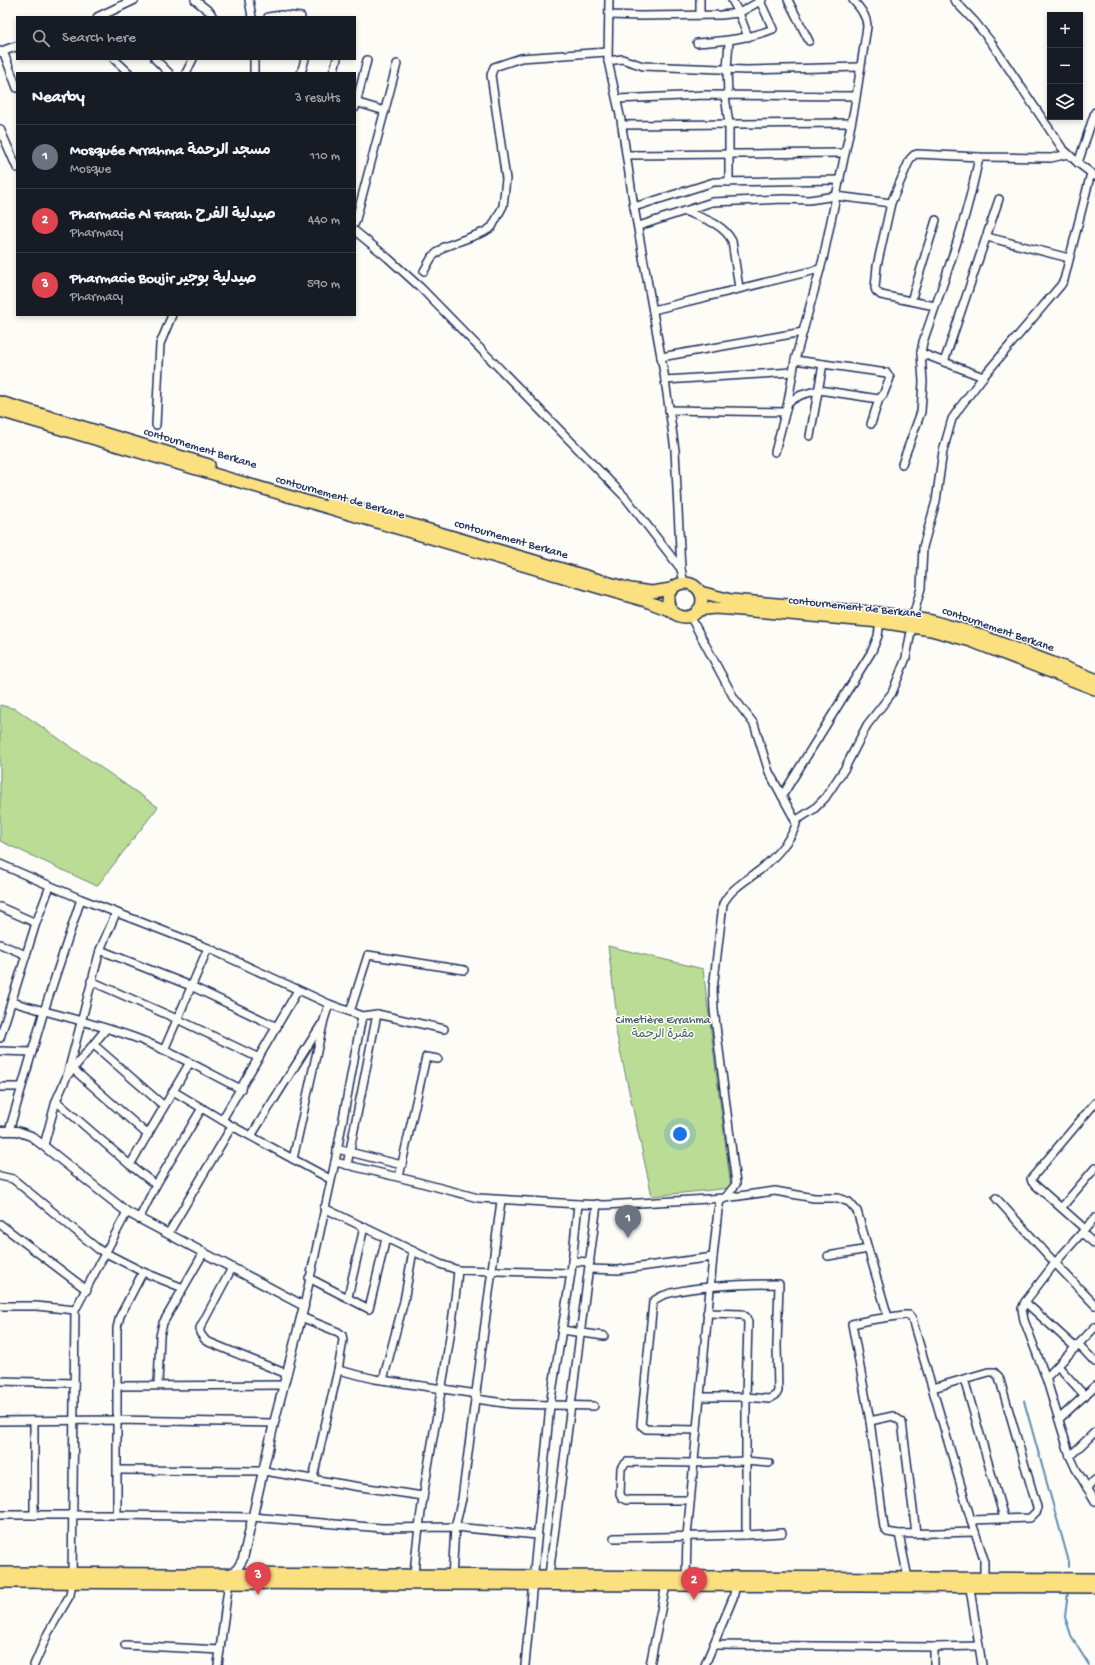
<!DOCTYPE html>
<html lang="en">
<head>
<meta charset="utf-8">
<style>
	:root { --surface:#171b24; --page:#242831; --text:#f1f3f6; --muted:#9ea1a6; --line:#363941; --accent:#2563eb }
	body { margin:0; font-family:"Gochi Hand","Playpen Sans Arabic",sans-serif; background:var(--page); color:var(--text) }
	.controls { position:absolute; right:12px; top:12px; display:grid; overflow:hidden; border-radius:0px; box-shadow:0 2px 6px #0003 }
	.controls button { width:36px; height:36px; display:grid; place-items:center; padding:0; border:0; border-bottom:1px solid var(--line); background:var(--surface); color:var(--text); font:20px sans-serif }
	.you { position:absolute; left:680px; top:1134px; width:14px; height:14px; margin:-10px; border:3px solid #fff; border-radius:50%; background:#1a73e8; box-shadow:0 0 0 6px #1a73e833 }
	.badge { display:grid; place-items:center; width:26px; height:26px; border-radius:50%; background:var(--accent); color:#fff; font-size:13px; font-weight:700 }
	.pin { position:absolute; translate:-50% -33px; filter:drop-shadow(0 1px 2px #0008) }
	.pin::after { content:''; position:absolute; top:21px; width:14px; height:12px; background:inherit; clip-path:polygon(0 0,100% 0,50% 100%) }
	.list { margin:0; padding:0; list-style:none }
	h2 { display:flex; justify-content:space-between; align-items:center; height:52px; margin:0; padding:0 16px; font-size:17px }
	h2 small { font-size:13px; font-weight:400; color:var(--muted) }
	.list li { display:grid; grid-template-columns:26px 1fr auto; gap:12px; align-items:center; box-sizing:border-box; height:64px; padding:0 16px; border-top:1px solid var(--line) }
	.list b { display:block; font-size:15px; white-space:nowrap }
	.list p { margin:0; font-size:13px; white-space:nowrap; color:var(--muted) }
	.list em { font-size:13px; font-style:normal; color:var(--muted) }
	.icon { flex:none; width:22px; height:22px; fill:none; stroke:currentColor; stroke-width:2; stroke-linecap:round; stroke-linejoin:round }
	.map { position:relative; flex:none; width:1095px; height:1665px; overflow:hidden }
	.search { position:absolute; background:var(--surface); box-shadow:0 2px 6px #0003; left:16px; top:16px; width:340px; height:44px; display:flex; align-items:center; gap:10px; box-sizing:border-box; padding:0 14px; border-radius:0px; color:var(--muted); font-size:15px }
	.panel { position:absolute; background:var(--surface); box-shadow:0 2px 6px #0003; left:16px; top:72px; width:340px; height:244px; border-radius:0px }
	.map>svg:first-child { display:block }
	.green { fill:#bbdc95; stroke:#6b867a }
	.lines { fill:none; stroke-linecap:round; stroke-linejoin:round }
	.stream { stroke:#5c8eb1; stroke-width:2 }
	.minor-casing { stroke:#1b2f5e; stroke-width:10 }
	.tertiary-casing { stroke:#1b2f5e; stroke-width:11 }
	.trunk-casing { stroke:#1b2f5e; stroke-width:14 }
	.minor { stroke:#fdfcf7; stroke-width:7 }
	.tertiary { stroke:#fdfcf7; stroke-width:8 }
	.trunk { stroke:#fbe080; stroke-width:11 }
	.labels { text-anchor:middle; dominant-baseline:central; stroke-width:3; stroke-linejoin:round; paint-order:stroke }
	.street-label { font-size:12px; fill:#1b2f5e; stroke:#fdfcf7 }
	.park-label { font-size:12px; fill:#435a6c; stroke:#fdfcf7 }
</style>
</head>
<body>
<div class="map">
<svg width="1095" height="1665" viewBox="0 0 1095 1665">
	<rect width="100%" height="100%" fill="#fdfcf7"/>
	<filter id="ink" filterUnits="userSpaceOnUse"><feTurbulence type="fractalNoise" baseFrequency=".025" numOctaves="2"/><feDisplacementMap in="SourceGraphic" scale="8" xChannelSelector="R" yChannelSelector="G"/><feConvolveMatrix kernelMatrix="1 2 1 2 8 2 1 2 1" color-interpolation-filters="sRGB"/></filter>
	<g filter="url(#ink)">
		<g class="green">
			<path d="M0,705L16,709L158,807L97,886L0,841Z"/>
			<path d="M608,946L703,969L731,1188L652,1196L615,1027L617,1017Z"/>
		</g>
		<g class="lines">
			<g class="stream">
				<path d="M1024,1401L1069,1562V1567"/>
				<path d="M1068,1591L1065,1617L1072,1638L1089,1665"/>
			</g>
			<defs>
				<g id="minor">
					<path d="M195,0L210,12L213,17"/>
					<path d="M249,0L252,17"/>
					<path d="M609,0L608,61L621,120L634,207L664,373L675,450L681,569"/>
					<path d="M732,0L739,13L748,37"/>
					<path d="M788,0L809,41"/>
					<path d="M954,0L975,22L991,42L1062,148L1078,163L1095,176"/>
					<path d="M609,15L640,16L721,15L739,13L762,0"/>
					<path d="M700,15V0"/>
					<path d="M268,17L281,15L301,17"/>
					<path d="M697,43C723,41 748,39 773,29L760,1"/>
					<path d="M3,51L17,88"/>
					<path d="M114,59L129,73"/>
					<path d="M155,59L169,73"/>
					<path d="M608,61L622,59L643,66L746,70L860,67"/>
					<path d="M186,73L193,59"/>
					<path d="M254,73V59"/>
					<path d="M301,73L305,59"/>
					<path d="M333,73L337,59"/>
					<path d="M728,95L727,69L729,41"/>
					<path d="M725,96L729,124V182"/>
					<path d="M617,99L705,95L856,96"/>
					<path d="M355,102L385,111"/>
					<path d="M355,108L367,60"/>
					<path d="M622,125L851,123"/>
					<path d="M0,129L17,168"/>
					<path d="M627,155L845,153"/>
					<path d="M1078,163L1095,112"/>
					<path d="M891,203L877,266L875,288L876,291L881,295L935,306"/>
					<path d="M634,207L714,182L840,180"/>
					<path d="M684,211C702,218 723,223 732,241L739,288"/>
					<path d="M355,223L397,64"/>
					<path d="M639,226L712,202L784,199L809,200L836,196L891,203L910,159L914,155L917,154L979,157L1051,158L1068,154"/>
					<path d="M355,231L388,258L421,288L625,497L681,569L684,583"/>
					<path d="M987,237L1069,258"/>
					<path d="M424,271L432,257L444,247L484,232L492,227L503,206L506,179L491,75L494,67L521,58L607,52"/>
					<path d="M911,301L936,220"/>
					<path d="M653,310L820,269"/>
					<path d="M921,353L983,377"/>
					<path d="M661,357L803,332"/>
					<path d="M795,360L887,373L890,378L883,395L879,399"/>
					<path d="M944,362L999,199"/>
					<path d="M665,380L793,372"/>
					<path d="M788,402L801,395L819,390L879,399L871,424"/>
					<path d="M669,410L785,412"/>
					<path d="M156,425L160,344L172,315"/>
					<path d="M810,436L823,364"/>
					<path d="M775,452L788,402L795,360L823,259L854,110L867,27C867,16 860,8 853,0"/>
					<path d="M902,464L921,412L923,382L921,353L923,342C944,281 967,220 979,157"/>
					<path d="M690,616L734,698L754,724L769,772L794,818L796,824C793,838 771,861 760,870C747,880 730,889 723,904L713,989L714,1010L736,1184L725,1198L720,1201L718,1210L713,1257"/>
					<path d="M913,617L921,588L923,547L936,501L943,451L952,419L960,407L983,377L1061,285L1064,280L1091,173"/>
					<path d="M782,796L872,651L878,636L880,622"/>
					<path d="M795,821L814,809L825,798L845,768L867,725L892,693L906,658L912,626"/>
					<path d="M0,864L81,899L208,948L329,1004L362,1016L377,1014L444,1029"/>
					<path d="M0,907L36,923"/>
					<path d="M0,944L26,955"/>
					<path d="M100,950L191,986L277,1027"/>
					<path d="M91,981L177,1019L259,1058"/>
					<path d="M12,1002C53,1014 94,1023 133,1037C170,1050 206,1072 241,1089"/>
					<path d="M350,1012L368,955L464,970"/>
					<path d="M0,1038L36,923L50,886"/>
					<path d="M94,1045L164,1106"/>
					<path d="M164,1050L208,948"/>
					<path d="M0,1051L32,1052"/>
					<path d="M73,1069L106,1029"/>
					<path d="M67,1076L73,1069L148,1135"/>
					<path d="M0,1087H21"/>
					<path d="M173,1091L232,1126L330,1179"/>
					<path d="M56,1101L130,1165L156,1185"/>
					<path d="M222,1120L298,990"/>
					<path d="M9,1131L44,1011L81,899"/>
					<path d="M251,1136L321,1025"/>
					<path d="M44,1145L56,1101L67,1076L100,950L116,913"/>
					<path d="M337,1149L402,1165"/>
					<path d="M293,1159L324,1020L329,1004"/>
					<path d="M335,1162L418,1182L478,1198L578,1204L571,1273L550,1405L525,1665"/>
					<path d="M130,1165L189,1064"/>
					<path d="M347,1165L377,1014"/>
					<path d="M0,1176L13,1179L98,1249L143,1272L183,1288"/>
					<path d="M399,1177L426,1057L438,1059"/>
					<path d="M996,1198L1055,1263L1095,1305"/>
					<path d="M578,1204L605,1205L725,1198L775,1191L814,1198H838L849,1202L857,1211L888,1317"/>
					<path d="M1062,1207L1095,1168"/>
					<path d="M324,1208L440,1264L458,1270L571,1273"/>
					<path d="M1095,1218L1055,1263L1025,1302L1022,1309L1024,1320L1046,1378L1070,1456L1076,1469L1095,1501"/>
					<path d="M139,1219L156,1185L202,1108"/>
					<path d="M0,1224L87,1290"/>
					<path d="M1085,1229L1032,1182L1031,1179L1095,1103"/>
					<path d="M1082,1233L1095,1244"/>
					<path d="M168,1234L232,1126"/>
					<path d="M828,1256L868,1249"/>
					<path d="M572,1261L590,1262"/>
					<path d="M232,1268L200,1328V1333L206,1341L287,1374"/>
					<path d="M589,1269L618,1270L713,1257L687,1536L686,1581"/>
					<path d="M309,1278L369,1309L386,1238"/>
					<path d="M348,1297L364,1227"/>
					<path d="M1025,1302L1076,1348"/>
					<path d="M0,1306H36L75,1310"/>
					<path d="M304,1306L335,1162L362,1016"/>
					<path d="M707,1313L742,1314L746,1317L748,1322L746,1397V1535"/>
					<path d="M301,1317L338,1332L342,1335L343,1340L338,1370L313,1478"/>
					<path d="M562,1330L604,1336"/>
					<path d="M1079,1345L1095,1362"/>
					<path d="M1058,1366L1085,1396"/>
					<path d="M338,1370L375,1379L477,1394"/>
					<path d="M1046,1378L1095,1327"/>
					<path d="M964,1379L1004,1518"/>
					<path d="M383,1380L404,1301L413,1251"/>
					<path d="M0,1381L74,1383"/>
					<path d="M158,1385L160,1336L163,1323L204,1252"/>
					<path d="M117,1386L283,1385"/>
					<path d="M933,1388L988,1372H994L999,1377L1037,1507V1511L1030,1518L971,1520"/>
					<path d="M476,1399L511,1404L594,1406"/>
					<path d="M1059,1419L1095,1386"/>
					<path d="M0,1421L117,1420L274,1423"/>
					<path d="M870,1421L893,1416L902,1422L916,1533"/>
					<path d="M34,1422V1515"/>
					<path d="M697,1430L646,1429L641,1425L653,1302C665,1285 757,1284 779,1284L777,1345L778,1391L776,1395L769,1399L746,1397H700"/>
					<path d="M1070,1456L1095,1432"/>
					<path d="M118,1470L264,1471L354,1486L423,1496"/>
					<path d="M1087,1488L1095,1480"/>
					<path d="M690,1500H626L622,1498L620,1494L621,1468L627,1462L693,1463L745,1461L769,1463"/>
					<path d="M0,1515H117L252,1517L382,1528L455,1527L537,1535"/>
					<path d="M117,1515V1328L120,1316L143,1272"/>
					<path d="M899,1534L887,1532L884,1527L870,1421L852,1324L870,1320L904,1315H909L912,1319L971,1520L984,1559V1578"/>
					<path d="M614,1538L746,1535L782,1533"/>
					<path d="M414,1575C422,1472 449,1373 458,1270"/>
					<path d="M549,1575L597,1204"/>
					<path d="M908,1578L899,1534L975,1532"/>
					<path d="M452,1579L455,1527L462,1499L501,1201"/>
					<path d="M969,1582L982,1665"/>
					<path d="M125,1645L220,1650"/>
					<path d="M713,1645L934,1647L979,1646"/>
					<path d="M34,1665L48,1633L70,1595L72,1582L75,1310L127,1212"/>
					<path d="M218,1665L229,1580"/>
					<path d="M650,1665L666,1585"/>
					<path d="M705,1665L733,1598L737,1581"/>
					<path d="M934,1665V1647"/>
				</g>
				<g id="tertiary">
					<path d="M98,17L134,0"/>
					<path d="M0,52L17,46"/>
					<path d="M0,1131H17L31,1136L127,1212L304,1306L274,1423L243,1559L237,1569L230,1574"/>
				</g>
				<g id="trunk">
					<path d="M0,402L209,465"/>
					<path d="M0,411L614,592L646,601L672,611"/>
					<path d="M331,501L630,589L652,592L671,589"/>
					<circle cx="685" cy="600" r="17"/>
					<path d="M700,592L731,600L880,613L932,621L974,633L1095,679"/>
					<path d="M698,610L714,608L730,609L880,622L931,630L971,641L1095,689"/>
					<path d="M0,1573L1095,1579"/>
					<path d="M0,1582L1095,1587"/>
				</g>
			</defs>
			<use href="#minor" class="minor-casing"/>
			<use href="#tertiary" class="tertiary-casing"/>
			<use href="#trunk" class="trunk-casing"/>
			<use href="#minor" class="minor"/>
			<use href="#tertiary" class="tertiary"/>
			<use href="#trunk" class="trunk"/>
		</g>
	</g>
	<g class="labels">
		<g class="street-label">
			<text transform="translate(200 449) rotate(17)">contournement Berkane</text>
			<text transform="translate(340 498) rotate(16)">contournement de Berkane</text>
			<text transform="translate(511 540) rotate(16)">contournement Berkane</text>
			<text transform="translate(855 608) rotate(6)">contournement de Berkane</text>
			<text transform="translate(998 630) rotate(19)">contournement Berkane</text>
		</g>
		<g class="park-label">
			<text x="663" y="1021">Cimetière Errahma<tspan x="663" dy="14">مقبرة الرحمة</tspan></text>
		</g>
	</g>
</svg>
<div class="controls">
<button>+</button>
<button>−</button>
<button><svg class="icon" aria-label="layers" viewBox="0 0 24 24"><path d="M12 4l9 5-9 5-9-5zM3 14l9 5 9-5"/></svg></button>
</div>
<div class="you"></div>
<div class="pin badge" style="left:628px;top:1238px;background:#6b7280">1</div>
<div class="pin badge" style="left:694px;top:1600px;background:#e0444e">2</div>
<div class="pin badge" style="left:258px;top:1595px;background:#e0444e">3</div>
<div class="search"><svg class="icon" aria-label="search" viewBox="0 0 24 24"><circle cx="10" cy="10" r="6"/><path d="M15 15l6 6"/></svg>Search here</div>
<section class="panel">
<h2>Nearby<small>3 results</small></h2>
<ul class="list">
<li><span class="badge" style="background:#6b7280">1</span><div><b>Mosquée Arrahma مسجد الرحمة</b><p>Mosque</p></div><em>110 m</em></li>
<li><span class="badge" style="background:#e0444e">2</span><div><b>Pharmacie Al Farah صيدلية الفرح</b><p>Pharmacy</p></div><em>440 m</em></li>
<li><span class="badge" style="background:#e0444e">3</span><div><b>Pharmacie Boujir صيدلية بوجير</b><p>Pharmacy</p></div><em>590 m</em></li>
</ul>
</section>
</div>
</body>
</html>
